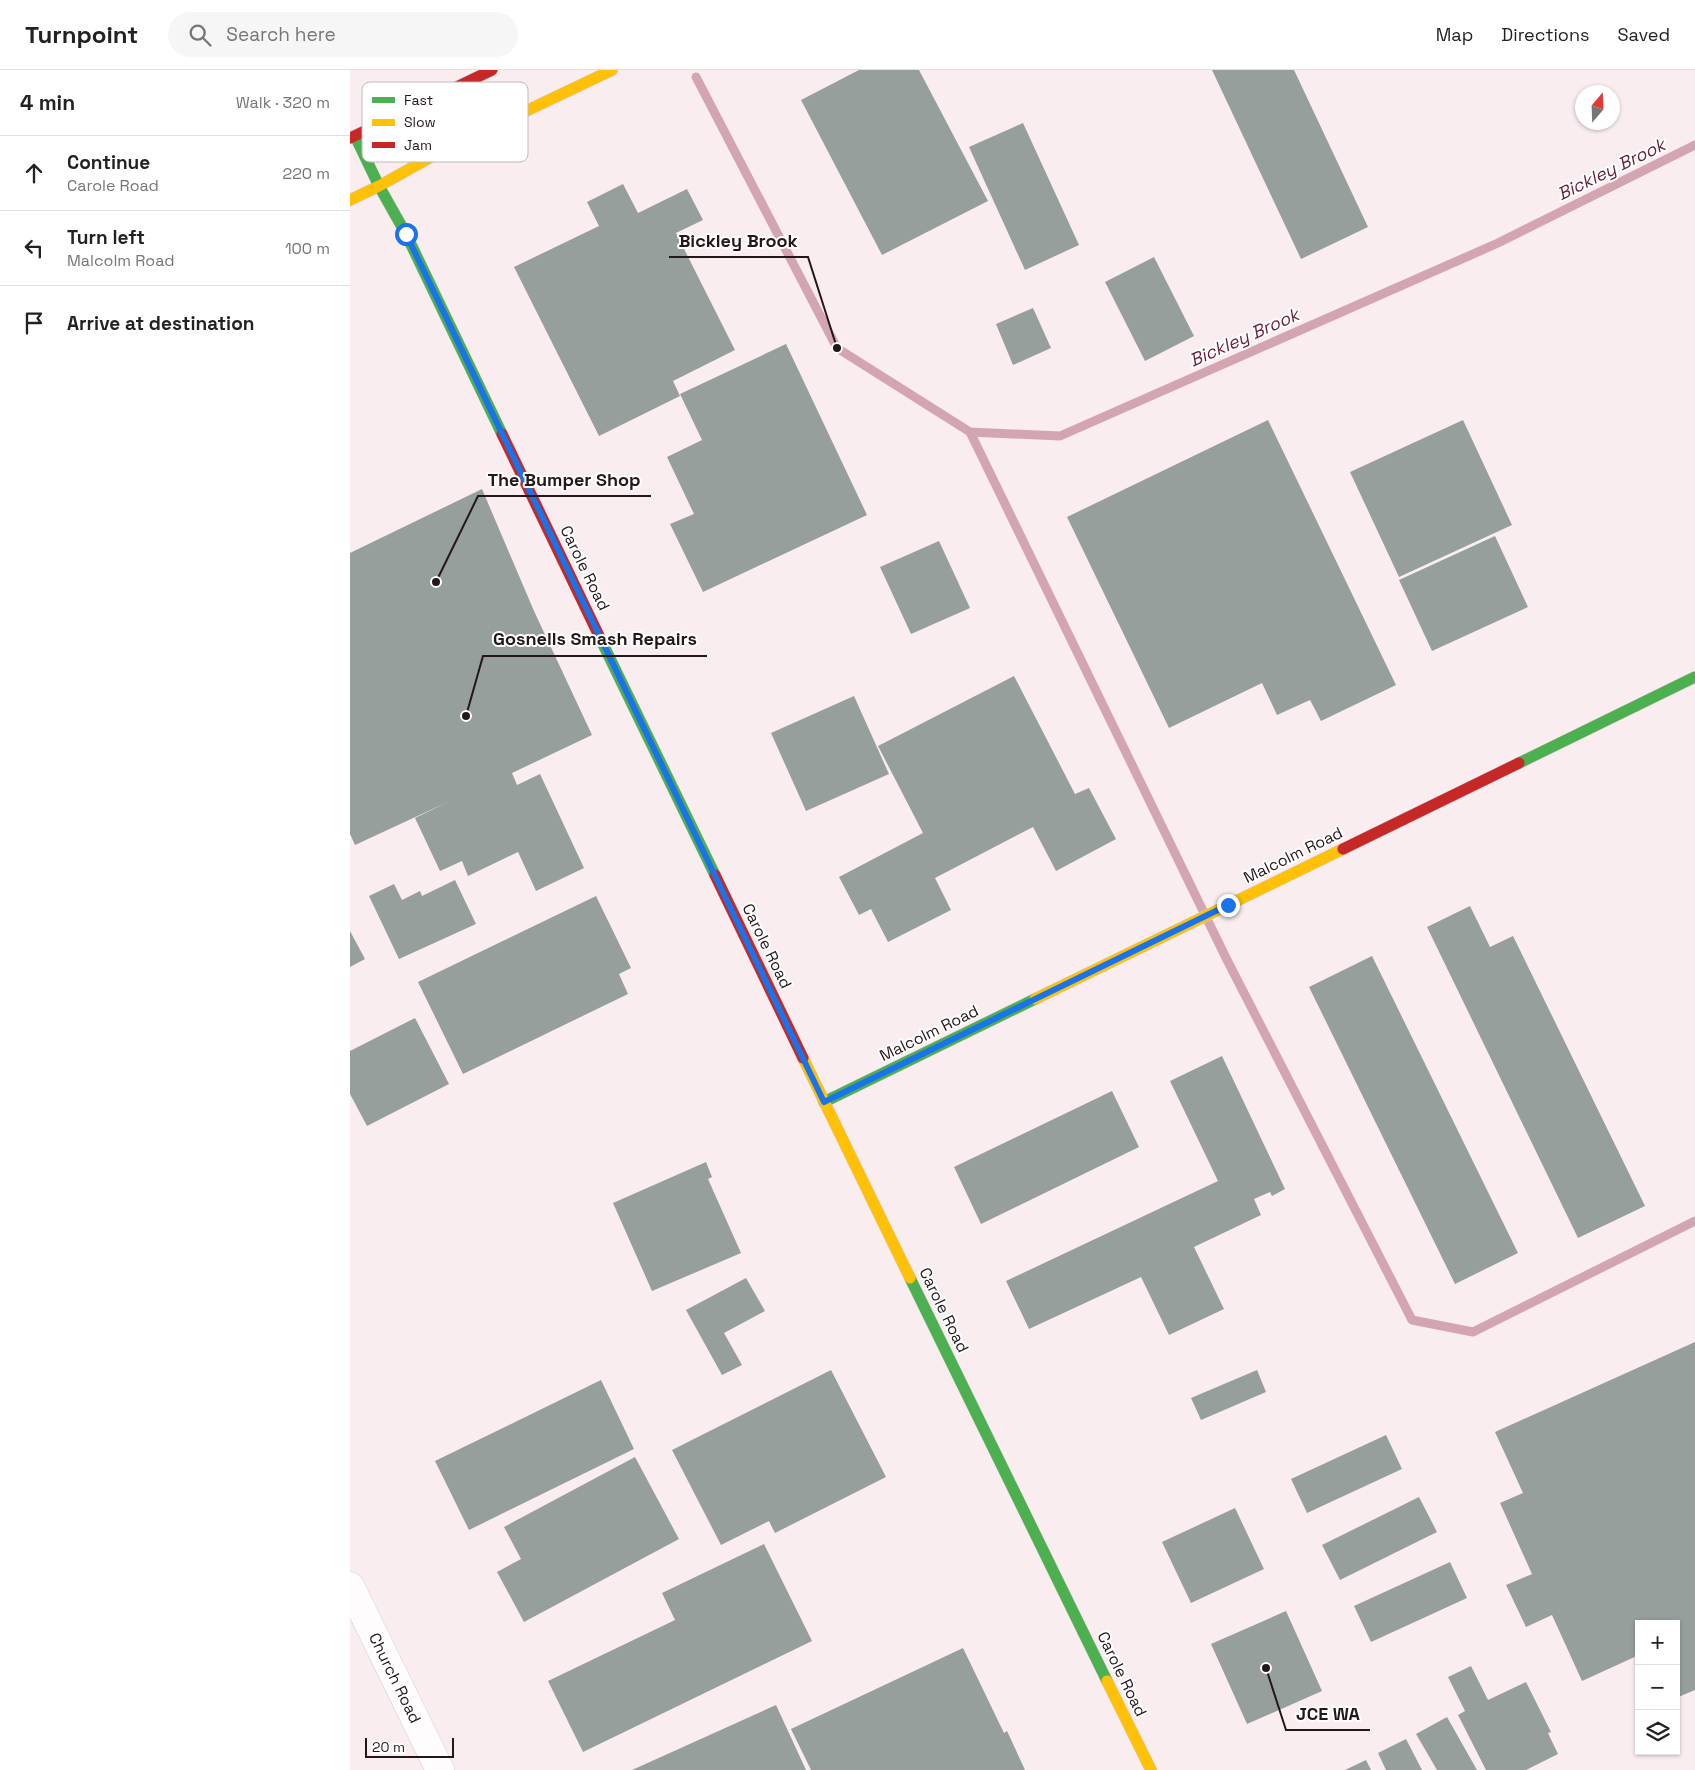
<!DOCTYPE html>
<html lang="en">
<head>
<meta charset="utf-8">
<style>
	:root { --surface:#fff; --page:#f6f6f6; --text:#222; --muted:#767676; --line:#e0e0e0 }
	body { margin:0; font-family:"Space Grotesk",sans-serif; background:var(--page); color:var(--text) }
	.controls { position:absolute; right:15px; bottom:15px; display:grid; overflow:hidden; border-radius:0px; box-shadow:0 1px 4px #0004 }
	.controls button { width:45px; height:45px; display:grid; place-items:center; padding:0; border:0; border-bottom:1px solid var(--line); background:var(--surface); color:var(--text); font:25px sans-serif }
	.compass { position:absolute; left:1225px; top:15px; width:45px; height:45px; border-radius:50%; background:var(--surface); box-shadow:0 1px 4px #0004; rotate:19deg }
	.scale { position:absolute; left:15px; bottom:12px; width:89px; box-sizing:border-box; padding-left:5px; border:2px solid #231719; border-top:0; font-size:14px; line-height:18px; white-space:nowrap; color:#231719; -webkit-text-stroke:4px #fff; paint-order:stroke }
	.stop { position:absolute; width:15px; height:15px; margin:-11px; border:4px solid #1a73e8; border-radius:50%; background:#fff }
	.stop.end { background:#1a73e8; border-color:#fff; box-shadow:0 1px 5px #0008 }
	.list { margin:0; padding:0; list-style:none }
	h2 { display:flex; justify-content:space-between; align-items:center; height:65px; margin:0; padding:0 20px; font-size:21px }
	h2 small { font-size:16px; font-weight:400; color:var(--muted) }
	.list li { display:grid; grid-template-columns:32px 1fr auto; gap:15px; align-items:center; box-sizing:border-box; height:75px; padding:0 20px; border-top:1px solid var(--line) }
	.list b { display:block; font-size:19px; white-space:nowrap }
	.list p { margin:0; font-size:16px; white-space:nowrap; color:var(--muted) }
	.list em { font-size:16px; font-style:normal; color:var(--muted) }
	.icon { flex:none; width:28px; height:28px; fill:none; stroke:currentColor; stroke-width:2; stroke-linecap:round; stroke-linejoin:round }
	.map { position:relative; flex:none; width:1345px; height:1700px; overflow:hidden }
	header { display:flex; align-items:center; gap:30px; box-sizing:border-box; height:70px; padding:0 25px; background:var(--surface); border-bottom:1px solid var(--line) }
	header strong { font-size:24px }
	nav { display:flex; gap:28px; margin-inline-start:auto; font-size:18px }
	.search { width:350px; height:45px; background:var(--page); display:flex; align-items:center; gap:12px; box-sizing:border-box; padding:0 18px; border-radius:28px; color:var(--muted); font-size:19px }
	main { display:flex }
	aside { flex:1; background:var(--surface) }
	.map>svg:first-child { display:block }
	.lines { fill:none; stroke-linecap:round; stroke-linejoin:round }
	.stream { stroke:#d3a5b0; stroke-width:9 }
	.building { fill:#979f9c }
	.street-casing { stroke:#d7cacd; stroke-width:29 }
	.fast-casing { stroke:#d7cacd; stroke-width:12 }
	.slow-casing { stroke:#d7cacd; stroke-width:12 }
	.jam-casing { stroke:#d7cacd; stroke-width:12 }
	.street { stroke:#fefcfd; stroke-width:28 }
	.fast { stroke:#4caf50; stroke-width:11 }
	.slow { stroke:#ffc107; stroke-width:11 }
	.jam { stroke:#c62828; stroke-width:11 }
	.route { stroke:#1a73e8; stroke-width:6 }
	.labels { text-anchor:middle; dominant-baseline:central; stroke-width:4; stroke-linejoin:round; paint-order:stroke }
	.street-label { font-size:16px; fill:#231719; stroke:#fff }
	.water-label { font-size:18px; font-style:italic; fill:#681f36; stroke:#fff }
	.key { fill:#fff; stroke:#bdb9ba; stroke-width:1 }
	.key-label { font-size:14px; fill:#231719 }
	.leader { fill:none; stroke:#231719; stroke-width:2 }
	.callout-dot { fill:#231719; stroke:#fff; stroke-width:2 }
	.callout-label { font-size:18px; text-anchor:middle; font-weight:bold; fill:#231719; stroke:#fff; stroke-width:4; stroke-linejoin:round; paint-order:stroke }
</style>
</head>
<body>
<header>
<strong>Turnpoint</strong>
<div class="search"><svg class="icon" aria-label="search" viewBox="0 0 24 24"><circle cx="10" cy="10" r="6"/><path d="M15 15l6 6"/></svg>Search here</div>
<nav><a>Map</a><a>Directions</a><a>Saved</a></nav>
</header>
<main>
<aside>
<h2>4 min<small>Walk · 320 m</small></h2>
<ul class="list">
<li><svg class="icon" aria-label="ahead" viewBox="0 0 24 24"><path d="M12 20V5M6 11l6-6 6 6"/></svg><div><b>Continue</b><p>Carole Road</p></div><em>220 m</em></li>
<li><svg class="icon" aria-label="left" viewBox="0 0 24 24"><path d="M17 20v-9H6M10 6l-5 5 5 5"/></svg><div><b>Turn left</b><p>Malcolm Road</p></div><em>100 m</em></li>
<li><svg class="icon" aria-label="arrive" viewBox="0 0 24 24"><path d="M6 21V4h12l-3 4 3 4H6"/></svg><div><b>Arrive at destination</b></div></li>
</ul>
</aside>
<div class="map">
<svg width="1345" height="1700" viewBox="0 0 1345 1700">
	<rect width="100%" height="100%" fill="#f9edf0"/>
	<g class="lines">
		<g class="stream">
			<path d="M346,7L487,278L620,362L710,366L1148,173L1345,75"/>
			<path d="M620,362L876,888L1062,1250L1123,1262L1345,1151"/>
		</g>
	</g>
	<g class="building">
		<path d="M509,0H569L638,131L532,185L451,30Z"/>
		<path d="M862,0H944L1018,157L951,189Z"/>
		<path d="M673,53L729,175L675,200L619,77Z"/>
		<path d="M273,114L288,143L337,119L353,150L326,163L385,280L323,311L330,326L249,366L164,197L249,156L237,132Z"/>
		<path d="M804,187L844,266L795,291L755,212Z"/>
		<path d="M683,238L701,278L663,295L646,254Z"/>
		<path d="M436,274L517,445L353,522L320,454L344,444L317,387L352,370L330,324Z"/>
		<path d="M918,350L1046,615L971,651L960,630L927,645L912,613L819,658L717,447Z"/>
		<path d="M1113,350L1162,455L1049,507L1000,402Z"/>
		<path d="M132,419L184,541L242,665L162,703L167,715L190,704L234,798L186,821L168,782L118,806L112,791L90,801L65,748L100,731L5,775L0,764V483Z"/>
		<path d="M1145,466L1178,537L1082,581L1049,510Z"/>
		<path d="M589,471L620,538L561,564L530,497Z"/>
		<path d="M664,606L725,724L739,718L766,769L706,801L683,757L585,808L601,840L538,872L521,839L509,845L489,807L573,763L528,676Z"/>
		<path d="M504,626L539,704L456,741L421,663Z"/>
		<path d="M105,810L126,854L49,889L19,826L44,814L52,830L70,821L72,826Z"/>
		<path d="M246,826L281,898L269,904L278,924L113,1004L68,912Z"/>
		<path d="M1120,836L1140,877L1163,866L1295,1136L1228,1168L1077,857Z"/>
		<path d="M0,861L15,889L0,897Z"/>
		<path d="M1022,886L1168,1183L1105,1214L959,917Z"/>
		<path d="M65,948L99,1014L17,1056L0,1024V981Z"/>
		<path d="M872,986L935,1119L922,1126L920,1122L904,1129L911,1145L844,1177L874,1239L819,1265L791,1207L679,1259L656,1211L868,1111L820,1011Z"/>
		<path d="M762,1021L789,1077L631,1154L604,1097Z"/>
		<path d="M356,1092L362,1107L358,1109L391,1183L302,1221L263,1133Z"/>
		<path d="M396,1208L415,1241L374,1263L392,1295L372,1305L336,1240Z"/>
		<path d="M1345,1272V1620L1326,1628V1554H1289V1585L1232,1611L1202,1545L1176,1557L1156,1515L1182,1504L1150,1433L1173,1423L1145,1362Z"/>
		<path d="M481,1300L536,1407L425,1463L419,1451L371,1475L322,1380Z"/>
		<path d="M907,1300L916,1322L851,1350L841,1328Z"/>
		<path d="M251,1310L284,1379L119,1460L85,1391Z"/>
		<path d="M1036,1365L1052,1399L957,1443L941,1409Z"/>
		<path d="M285,1387L329,1469L174,1552L147,1502L171,1489L154,1457Z"/>
		<path d="M1069,1427L1087,1462L990,1510L972,1475Z"/>
		<path d="M885,1438L914,1499L841,1533L812,1472Z"/>
		<path d="M414,1474L462,1571L233,1682L198,1611L325,1550L312,1523Z"/>
		<path d="M1100,1492L1117,1528L1021,1572L1004,1536Z"/>
		<path d="M936,1541L972,1621L897,1654L861,1574Z"/>
		<path d="M613,1578L654,1663L657,1661L675,1700H461L441,1659Z"/>
		<path d="M1121,1596L1138,1630L1176,1612L1201,1662L1198,1663L1208,1684L1176,1700H1136L1108,1645L1115,1641L1098,1607Z"/>
		<path d="M426,1635L456,1700H282Z"/>
		<path d="M1097,1647L1127,1700H1087L1066,1664Z"/>
		<path d="M1056,1669L1072,1700H1036L1028,1683Z"/>
		<path d="M1016,1690L1021,1700H995Z"/>
	</g>
	<g class="lines">
		<defs>
			<path id="street" d="M0,1516L90,1700"/>
			<g id="fast">
				<path d="M5,66L29,116L56,164L152,364"/>
				<path d="M251,570L365,805"/>
				<path d="M1169,693L1345,607"/>
				<path d="M474,1032L685,929"/>
				<path d="M560,1208L757,1611"/>
			</g>
			<g id="slow">
				<path d="M0,130L29,116L90,82L262,0"/>
				<path d="M685,929L993,779"/>
				<path d="M453,988L560,1208"/>
				<path d="M757,1611L801,1700"/>
			</g>
			<g id="jam">
				<path d="M0,68L142,0"/>
				<path d="M152,364L251,570"/>
				<path d="M993,779L1169,693"/>
				<path d="M365,805L453,988"/>
			</g>
		</defs>
		<use href="#street" class="street-casing"/>
		<use href="#fast" class="fast-casing"/>
		<use href="#slow" class="slow-casing"/>
		<use href="#jam" class="jam-casing"/>
		<use href="#street" class="street"/>
		<use href="#fast" class="fast"/>
		<use href="#slow" class="slow"/>
		<use href="#jam" class="jam"/>
	</g>
	<g class="lines">
		<path class="route" d="M56,164L474,1032L878,835"/>
	</g>
	<g class="labels">
		<g class="street-label">
			<text transform="translate(235 498) rotate(64)">Carole Road</text>
			<text transform="translate(943 785) rotate(-26)">Malcolm Road</text>
			<text transform="translate(417 876) rotate(64)">Carole Road</text>
			<text transform="translate(579 963) rotate(-26)">Malcolm Road</text>
			<text transform="translate(594 1240) rotate(64)">Carole Road</text>
			<text transform="translate(772 1604) rotate(64)">Carole Road</text>
			<text transform="translate(45 1608) rotate(64)">Church Road</text>
		</g>
		<g class="water-label">
			<text transform="translate(1261 99) rotate(-26)">Bickley Brook</text>
			<text transform="translate(894 267) rotate(-24)">Bickley Brook</text>
		</g>
	</g>
	<rect x="12" y="12" width="166" height="80" rx="8" class="key"/>
	<rect x="22" y="27" width="23" height="6" fill="#4caf50"/>
	<rect x="22" y="49" width="23" height="7" fill="#ffc107"/>
	<rect x="22" y="72" width="23" height="6" fill="#c62828"/>
	<g class="key-label">
		<text x="54" y="35">Fast</text>
		<text x="54" y="57">Slow</text>
		<text x="54" y="80">Jam</text>
	</g>
	<path class="leader" d="M487 278L458 187H319M86 512L128 426H301M116 646L133 586H357M916 1598L936 1660H1020"/>
	<g class="callout-dot">
		<circle cx="487" cy="278" r="5"/>
		<circle cx="86" cy="512" r="5"/>
		<circle cx="116" cy="646" r="5"/>
		<circle cx="916" cy="1598" r="5"/>
	</g>
	<g class="callout-label">
		<text x="388" y="177">Bickley Brook</text>
		<text x="214" y="416">The Bumper Shop</text>
		<text x="245" y="575">Gosnells Smash Repairs</text>
		<text x="978" y="1650">JCE WA</text>
	</g>
</svg>
<div class="controls">
<button>+</button>
<button>−</button>
<button><svg class="icon" aria-label="layers" viewBox="0 0 24 24"><path d="M12 4l9 5-9 5-9-5zM3 14l9 5 9-5"/></svg></button>
</div>
<svg class="compass" viewBox="-18 -18 36 36"><path d="M0-13l5 13h-10z" fill="#e53935"/><path d="M0 13l5-13h-10z" fill="#767676"/></svg>
<div class="scale">20 m</div>
<div class="stop" style="left:56px;top:164px"></div>
<div class="stop end" style="left:878px;top:835px"></div>
</div>
</main>
</body>
</html>
